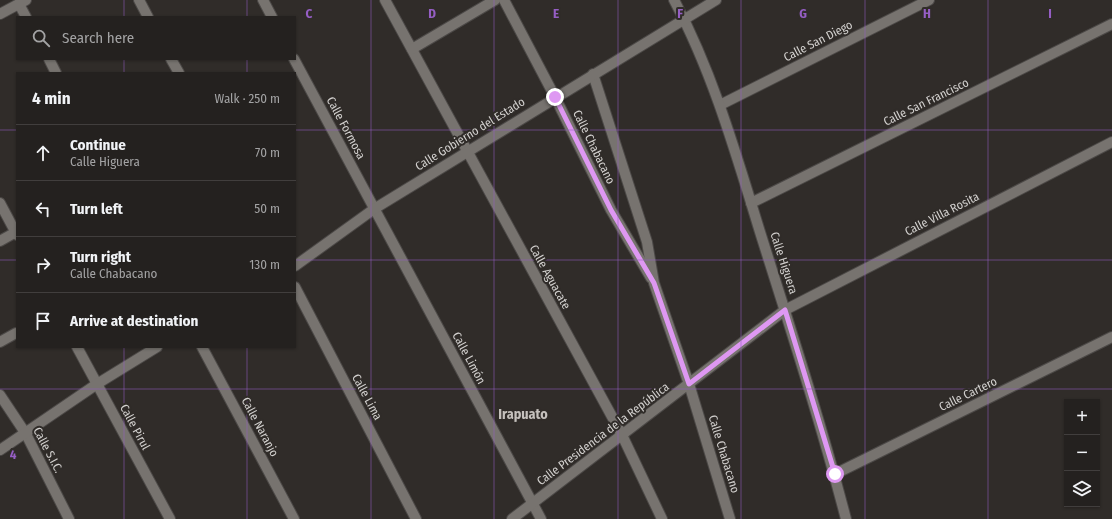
<!DOCTYPE html>
<html lang="en">
<head>
<meta charset="utf-8">
<style>
	:root { --surface:#24211f; --page:#302e2c; --text:#f1f3f6; --muted:#a3a3a4; --line:#413e3d }
	body { margin:0; font-family:"Fira Sans Condensed",sans-serif; background:var(--page); color:var(--text) }
	.controls { position:absolute; right:12px; bottom:12px; display:grid; overflow:hidden; border-radius:0px; box-shadow:0 1px 3px #0004 }
	.controls button { width:36px; height:36px; display:grid; place-items:center; padding:0; border:0; border-bottom:1px solid var(--line); background:var(--surface); color:var(--text); font:20px sans-serif }
	.stop { position:absolute; width:12px; height:12px; margin:-9px; border:3px solid #de98f2; border-radius:50%; background:#fff }
	.stop.end { background:#de98f2; border-color:#fff; box-shadow:0 1px 4px #0008 }
	.list { margin:0; padding:0; list-style:none }
	h2 { display:flex; justify-content:space-between; align-items:center; height:52px; margin:0; padding:0 16px; font-size:17px }
	h2 small { font-size:13px; font-weight:400; color:var(--muted) }
	.list li { display:grid; grid-template-columns:26px 1fr auto; gap:12px; align-items:center; box-sizing:border-box; height:56px; padding:0 16px; border-top:1px solid var(--line) }
	.list b { display:block; font-size:15px; white-space:nowrap }
	.list p { margin:0; font-size:13px; white-space:nowrap; color:var(--muted) }
	.list em { font-size:13px; font-style:normal; color:var(--muted) }
	.icon { flex:none; width:22px; height:22px; fill:none; stroke:currentColor; stroke-width:2; stroke-linecap:round; stroke-linejoin:round }
	.map { position:relative; flex:none; width:1112px; height:519px; overflow:hidden }
	.search { position:absolute; background:var(--surface); box-shadow:0 1px 3px #0004; left:16px; top:16px; width:280px; height:44px; display:flex; align-items:center; gap:10px; box-sizing:border-box; padding:0 14px; border-radius:0px; color:var(--muted); font-size:15px }
	.panel { position:absolute; background:var(--surface); box-shadow:0 1px 3px #0004; left:16px; top:72px; width:280px; height:276px; border-radius:0px }
	.map>svg:first-child { display:block }
	.lines { fill:none; stroke-linecap:round; stroke-linejoin:round }
	.street-casing { stroke:#4c4947; stroke-width:12 }
	.secondary-casing { stroke:#4c4947; stroke-width:12 }
	.street { stroke:#77736f; stroke-width:10 }
	.secondary { stroke:#77736f; stroke-width:10 }
	.route { stroke:#de98f2; stroke-width:5 }
	.grid { fill:none; stroke:#955ec4; stroke-width:1; stroke-opacity:0.55 }
	.labels { text-anchor:middle; dominant-baseline:central; stroke-width:4; stroke-linejoin:round; paint-order:stroke }
	.street-label { font-size:12px; fill:#d3d1cf; stroke:#302c29 }
	.quarter-label { font-size:14px; font-weight:bold; fill:#c5c1bd; stroke:#302c29 }
	.grid-label { font-size:13px; text-anchor:middle; font-weight:bold; fill:#955ec4; stroke:#302c29; stroke-width:4; stroke-linejoin:round; paint-order:stroke }
</style>
</head>
<body>
<div class="map">
<svg width="1112" height="519" viewBox="0 0 1112 519">
	<rect width="100%" height="100%" fill="#302c29"/>
	<g class="lines">
		<defs>
			<g id="street">
				<path d="M139,0L148,17"/>
				<path d="M263,0L272,17"/>
				<path d="M385,0L622,435L662,519"/>
				<path d="M504,0L555,97L611,210L651,278"/>
				<path d="M19,4L26,17"/>
				<path d="M0,14L26,0"/>
				<path d="M412,49L495,0"/>
				<path d="M49,59L56,73"/>
				<path d="M171,59L179,73"/>
				<path d="M294,59L541,519"/>
				<path d="M593,74L647,242L654,283L689,384L730,519"/>
				<path d="M720,105L929,0"/>
				<path d="M0,203L17,235"/>
				<path d="M751,203L1112,24"/>
				<path d="M0,241L16,232"/>
				<path d="M295,287L416,519"/>
				<path d="M0,342L16,333"/>
				<path d="M77,347L170,519"/>
				<path d="M202,347L294,519"/>
				<path d="M0,395L26,434L69,519"/>
				<path d="M835,474L1112,337"/>
			</g>
			<g id="secondary">
				<path d="M674,0C713,73 736,154 760,232C790,327 821,423 846,519"/>
				<path d="M295,266L374,209L716,0"/>
				<path d="M0,450L97,384L157,347"/>
				<path d="M512,519L785,310L1112,142"/>
			</g>
		</defs>
		<use href="#street" class="street-casing"/>
		<use href="#secondary" class="secondary-casing"/>
		<use href="#street" class="street"/>
		<use href="#secondary" class="secondary"/>
	</g>
	<g class="lines">
		<path class="route" d="M555,97L611,210L654,283L689,384L785,310L835,474"/>
	</g>
	<path class="grid" d="M124,0V17M247,0V17M371,0V519M494,0V519M618,0V519M741,0V519M865,0V519M988,0V519M124,59V73M247,59V73M0,130H17M295,130H1112M0,260H17M295,260H1112M124,347V519M247,347V519M0,389H1112"/>
	<g class="labels">
		<g class="street-label">
			<text transform="translate(818 41) rotate(-27)">Calle San Diego</text>
			<text transform="translate(926 102) rotate(-26)">Calle San Francisco</text>
			<text transform="translate(346 128) rotate(62)">Calle Formosa</text>
			<text transform="translate(470 134) rotate(-32)">Calle Gobierno del Estado</text>
			<text transform="translate(594 147) rotate(64)">Calle Chabacano</text>
			<text transform="translate(942 214) rotate(-27)">Calle Villa Rosita</text>
			<text transform="translate(784 263) rotate(72)">Calle Higuera</text>
			<text transform="translate(550 277) rotate(61)">Calle Aguacate</text>
			<text transform="translate(469 358) rotate(62)">Calle Limón</text>
			<text transform="translate(968 394) rotate(-26)">Calle Cartero</text>
			<text transform="translate(367 397) rotate(62)">Calle Lima</text>
			<text transform="translate(135 427) rotate(62)">Calle Pirul</text>
			<text transform="translate(260 427) rotate(62)">Calle Naranjo</text>
			<text transform="translate(603 434) rotate(-37)">Calle Presidencia de la República</text>
			<text transform="translate(48 450) rotate(62)">Calle S.I.C.</text>
			<text transform="translate(724 454) rotate(73)">Calle Chabacano</text>
		</g>
		<g class="quarter-label">
			<text x="523" y="414">Irapuato</text>
		</g>
	</g>
	<g class="grid-label">
		<text x="309" y="18">C</text>
		<text x="432" y="18">D</text>
		<text x="556" y="18">E</text>
		<text x="680" y="18">F</text>
		<text x="803" y="18">G</text>
		<text x="927" y="18">H</text>
		<text x="1050" y="18">I</text>
		<text x="13" y="459">4</text>
	</g>
</svg>
<div class="controls">
<button>+</button>
<button>−</button>
<button><svg class="icon" aria-label="layers" viewBox="0 0 24 24"><path d="M12 4l9 5-9 5-9-5zM3 14l9 5 9-5"/></svg></button>
</div>
<div class="stop" style="left:835px;top:474px"></div>
<div class="stop end" style="left:555px;top:97px"></div>
<div class="search"><svg class="icon" aria-label="search" viewBox="0 0 24 24"><circle cx="10" cy="10" r="6"/><path d="M15 15l6 6"/></svg>Search here</div>
<section class="panel">
<h2>4 min<small>Walk · 250 m</small></h2>
<ul class="list">
<li><svg class="icon" aria-label="ahead" viewBox="0 0 24 24"><path d="M12 20V5M6 11l6-6 6 6"/></svg><div><b>Continue</b><p>Calle Higuera</p></div><em>70 m</em></li>
<li><svg class="icon" aria-label="left" viewBox="0 0 24 24"><path d="M17 20v-9H6M10 6l-5 5 5 5"/></svg><div><b>Turn left</b></div><em>50 m</em></li>
<li><svg class="icon" aria-label="right" viewBox="0 0 24 24"><path d="M7 20v-9h11M14 6l5 5-5 5"/></svg><div><b>Turn right</b><p>Calle Chabacano</p></div><em>130 m</em></li>
<li><svg class="icon" aria-label="arrive" viewBox="0 0 24 24"><path d="M6 21V4h12l-3 4 3 4H6"/></svg><div><b>Arrive at destination</b></div></li>
</ul>
</section>
</div>
</body>
</html>
